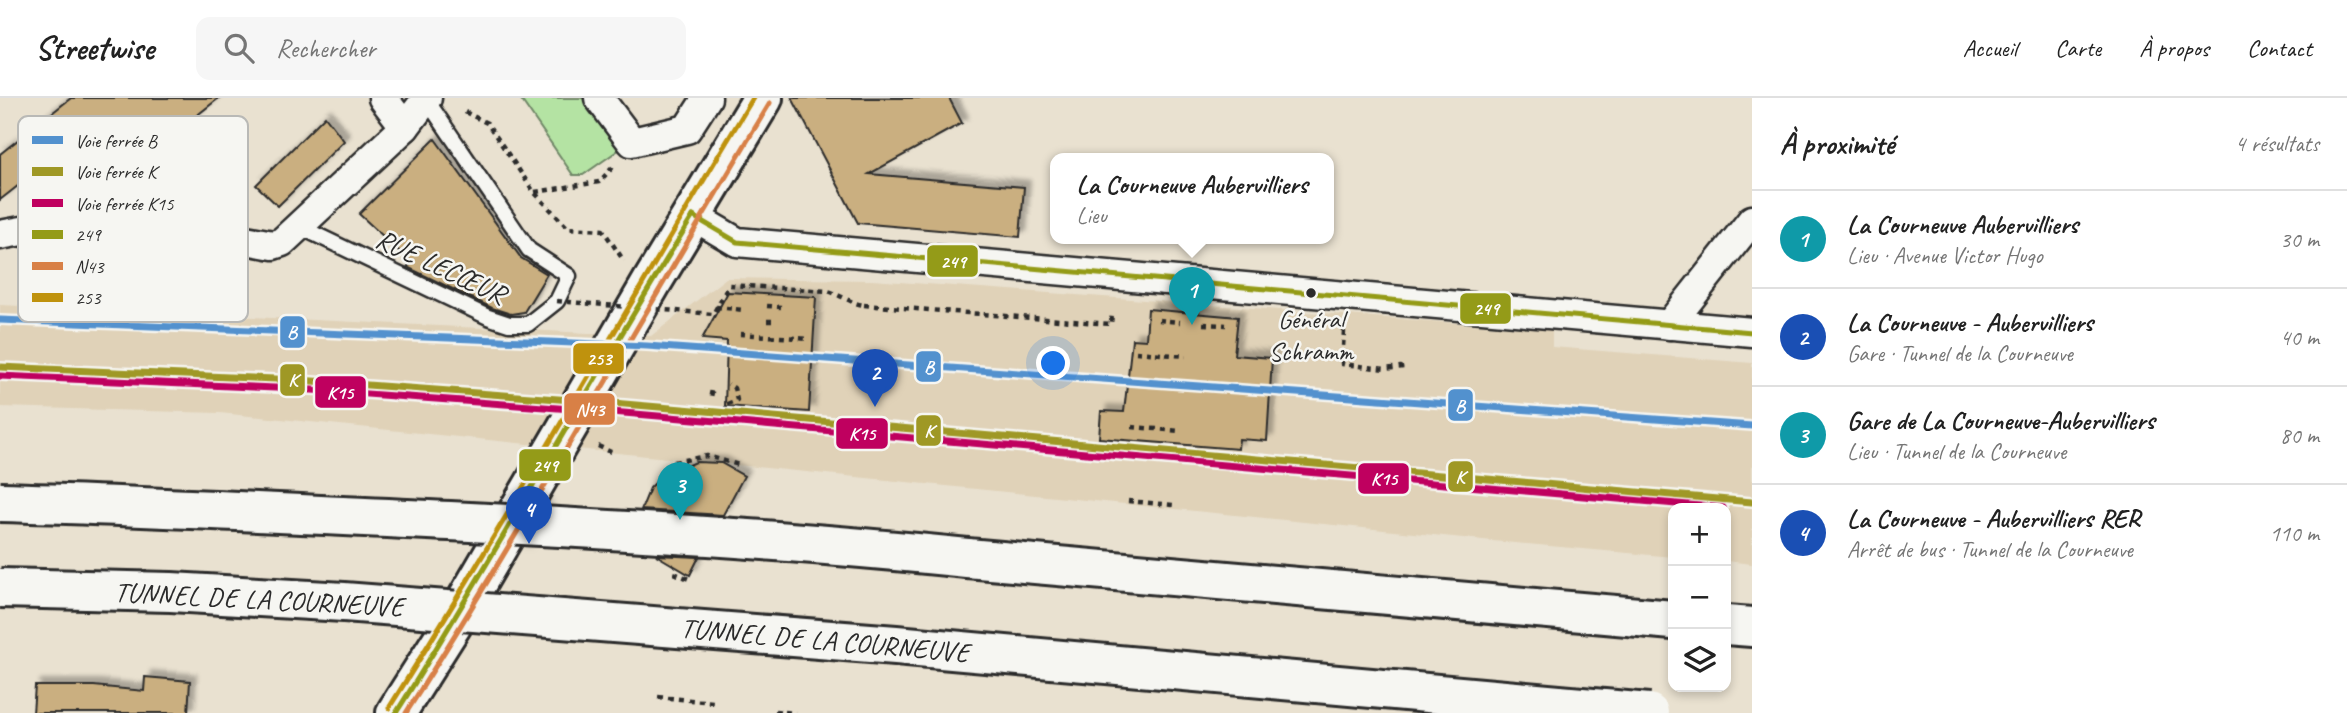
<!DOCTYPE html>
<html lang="fr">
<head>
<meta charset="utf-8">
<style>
	:root { --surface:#fff; --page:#f6f6f6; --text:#222; --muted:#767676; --line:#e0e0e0; --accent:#1f6fb2 }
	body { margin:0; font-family:Caveat,sans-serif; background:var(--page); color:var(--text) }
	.controls { position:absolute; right:21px; bottom:21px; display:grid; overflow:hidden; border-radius:14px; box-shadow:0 4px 10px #0003 }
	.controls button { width:63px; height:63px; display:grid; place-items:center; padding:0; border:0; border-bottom:2px solid var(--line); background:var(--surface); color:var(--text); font:35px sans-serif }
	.you { position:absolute; left:1054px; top:266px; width:24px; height:24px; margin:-18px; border:5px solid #fff; border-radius:50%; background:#1a73e8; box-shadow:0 0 0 10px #1a73e833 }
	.badge { display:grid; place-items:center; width:46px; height:46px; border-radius:50%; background:var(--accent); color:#fff; font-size:23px; font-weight:700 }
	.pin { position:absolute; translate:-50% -58px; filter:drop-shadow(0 2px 4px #0008) }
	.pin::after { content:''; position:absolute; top:37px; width:24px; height:21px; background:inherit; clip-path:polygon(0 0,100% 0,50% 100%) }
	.popup { position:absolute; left:1050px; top:55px; width:284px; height:91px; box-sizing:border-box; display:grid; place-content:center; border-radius:14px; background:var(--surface); filter:drop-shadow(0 2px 5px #0005); font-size:23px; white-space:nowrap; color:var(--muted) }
	.popup b { font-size:26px; color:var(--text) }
	.popup::after { content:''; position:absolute; left:50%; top:100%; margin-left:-14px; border:14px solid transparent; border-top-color:var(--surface) }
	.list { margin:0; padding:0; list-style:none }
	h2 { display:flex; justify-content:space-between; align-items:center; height:91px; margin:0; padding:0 28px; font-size:30px }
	h2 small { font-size:23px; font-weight:400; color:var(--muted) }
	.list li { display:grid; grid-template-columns:46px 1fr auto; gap:21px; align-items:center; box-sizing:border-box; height:98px; padding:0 28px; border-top:2px solid var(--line) }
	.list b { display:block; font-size:26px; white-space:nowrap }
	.list p { margin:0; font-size:23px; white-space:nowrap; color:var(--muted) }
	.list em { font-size:23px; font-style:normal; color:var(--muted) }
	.icon { flex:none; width:38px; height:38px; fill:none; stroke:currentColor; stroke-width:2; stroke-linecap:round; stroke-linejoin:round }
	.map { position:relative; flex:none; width:1752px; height:615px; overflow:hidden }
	header { display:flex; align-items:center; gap:42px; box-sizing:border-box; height:98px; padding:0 35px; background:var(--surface); border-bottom:2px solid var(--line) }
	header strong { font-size:33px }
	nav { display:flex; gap:38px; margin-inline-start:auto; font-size:24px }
	.search { width:490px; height:63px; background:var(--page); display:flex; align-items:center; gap:18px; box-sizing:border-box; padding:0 24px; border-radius:14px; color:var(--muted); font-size:26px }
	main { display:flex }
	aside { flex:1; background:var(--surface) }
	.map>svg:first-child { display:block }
	.built { fill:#e0d2b8 }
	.green { fill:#b4e3a3; stroke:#708767; stroke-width:2 }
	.building { fill:#caaf80; stroke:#2b2b2b; stroke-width:2; filter:url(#shadow) }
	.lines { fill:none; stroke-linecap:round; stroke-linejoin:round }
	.service-casing { stroke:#2b2b2b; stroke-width:19 }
	.minor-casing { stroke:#2b2b2b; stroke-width:33 }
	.primary-casing { stroke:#2b2b2b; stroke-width:44 }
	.motorway-casing { stroke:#2b2b2b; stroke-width:44 }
	.path { stroke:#2b2b2b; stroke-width:4.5; stroke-dasharray:5 5; stroke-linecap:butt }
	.service { stroke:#f6f6f2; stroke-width:14 }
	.minor { stroke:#f6f6f2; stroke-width:28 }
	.primary { stroke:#f6f6f2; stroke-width:38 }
	.motorway { stroke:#f6f6f2; stroke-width:38 }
	.motorway-bridge-casing { stroke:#2b2b2b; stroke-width:44; stroke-linecap:butt }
	.path-bridge { stroke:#2b2b2b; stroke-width:4.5; stroke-dasharray:5 5; stroke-linecap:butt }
	.motorway-bridge { stroke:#f6f6f2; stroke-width:38 }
	.bus-1-casing { stroke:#f6f6f2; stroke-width:10 }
	.bus-2-casing { stroke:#f6f6f2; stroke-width:10 }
	.bus-3-casing { stroke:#f6f6f2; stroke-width:10 }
	.bus-1 { stroke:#949b18; stroke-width:5 }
	.bus-2 { stroke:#d88046; stroke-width:5 }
	.bus-3 { stroke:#bf920d; stroke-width:5 }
	.rail-1-casing { stroke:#f6f6f2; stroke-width:12 }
	.rail-2-casing { stroke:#f6f6f2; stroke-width:12 }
	.rail-3-casing { stroke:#f6f6f2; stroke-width:12 }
	.rail-1 { stroke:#5291ce; stroke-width:7 }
	.rail-2 { stroke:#9f9825; stroke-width:7 }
	.rail-3 { stroke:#bf005f; stroke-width:7 }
	.bus-dot { fill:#2b2b2b; stroke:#f6f6f2; stroke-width:2.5 }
	.labels { text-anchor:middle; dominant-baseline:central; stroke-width:5; stroke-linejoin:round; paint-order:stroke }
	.bus-label { font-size:26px; fill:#2b2b2b; stroke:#f6f6f2 }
	.street-label { font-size:28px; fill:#2b2b2b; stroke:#f6f6f2 }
	.key { fill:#f6f6f2; stroke:#b9b9b6; stroke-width:2 }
	.key-label { font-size:19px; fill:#2b2b2b }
	.line-badge { stroke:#f6f6f2; stroke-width:2.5 }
	.badge-label { font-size:19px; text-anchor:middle; font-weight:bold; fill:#fff }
</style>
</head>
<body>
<header>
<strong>Streetwise</strong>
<div class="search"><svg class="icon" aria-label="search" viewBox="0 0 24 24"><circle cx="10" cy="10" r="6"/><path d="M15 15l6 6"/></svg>Rechercher</div>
<nav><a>Accueil</a><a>Carte</a><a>À propos</a><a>Contact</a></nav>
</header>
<main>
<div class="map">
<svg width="1752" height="615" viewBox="0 0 1752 615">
	<defs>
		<filter id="shadow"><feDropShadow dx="6" dy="-6" stdDeviation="2" flood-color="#0004"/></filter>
	</defs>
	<rect width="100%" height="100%" fill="#e9e1d0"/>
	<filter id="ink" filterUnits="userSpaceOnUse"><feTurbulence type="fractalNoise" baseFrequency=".0143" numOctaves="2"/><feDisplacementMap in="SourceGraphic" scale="14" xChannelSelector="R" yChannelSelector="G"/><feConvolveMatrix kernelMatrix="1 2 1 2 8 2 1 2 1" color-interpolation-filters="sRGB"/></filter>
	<g filter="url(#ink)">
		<path class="built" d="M726,180L872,182L1552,232V249L1752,265V466L1726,463V410H1673V459L1493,443L220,315L0,309V207L651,238Z"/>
		<path class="green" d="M520,0H583L620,51L583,77H573Z"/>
		<g class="building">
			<path d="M71,0H219L176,34L203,66L153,108L98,90L66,50L0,102V56Z"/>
			<path d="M792,0H949L962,25L869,76L1024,89L1020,139L858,125Z"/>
			<path d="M325,18L344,43L278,108L256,87Z"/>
			<path d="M435,41L521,160L547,176L524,214L511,216L492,210L407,169L412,165L359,116Z"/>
			<path d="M728,194L816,199L809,314L725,308L727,243L702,241Z"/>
			<path d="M1148,211L1238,219L1234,257L1272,260L1267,343L1239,341L1238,351L1099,340L1101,313L1124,314L1132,241L1146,242Z"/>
			<path d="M696,364L721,365L744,378L723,417L641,412L650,390L661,379Z"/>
			<path d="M656,457L699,459L690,477Z"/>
			<path d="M145,579L190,583L188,615H33L35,588H94L144,593Z"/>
		</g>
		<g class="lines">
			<defs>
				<path id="service" d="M298,128L488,219L509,226H528L557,203L569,178L529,152L426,1"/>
				<g id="minor">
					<path d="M383,0L405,29"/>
					<path d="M599,0L632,44L687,31L707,0"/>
					<path d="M693,118L737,144L1752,234"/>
					<path d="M0,137L108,117L273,147L282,144L405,29L427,0"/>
					<path d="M1669,227L1752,122"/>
				</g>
				<path id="primary" d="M396,615L458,517L652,184L763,0"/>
				<g id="motorway">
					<path d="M967,460L1673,522"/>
					<path d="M1726,527L1752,529"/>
				</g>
			</defs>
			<use href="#service" class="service-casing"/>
			<use href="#minor" class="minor-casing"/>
			<use href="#primary" class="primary-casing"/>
			<use href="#motorway" class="motorway-casing"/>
			<g class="path">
				<path d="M465,14L487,25L534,94L568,130L603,132L624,163"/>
				<path d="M535,94L599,84L613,69"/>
				<path d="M864,207L1111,226L1112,215"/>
				<path d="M767,208L781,209"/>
				<path d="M716,209L744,212"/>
				<path d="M1159,222L1180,224"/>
				<path d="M767,223H773"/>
				<path d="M1203,226L1226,227"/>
				<path d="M1344,233L1342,266L1385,271L1401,269L1402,276"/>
				<path d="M740,236L809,241"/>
				<path d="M1136,254L1186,258"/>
				<path d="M709,295L714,296"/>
				<path d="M727,306L737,302L734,290L728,286"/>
				<path d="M1132,329L1180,333"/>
				<path d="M598,348L611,354"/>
				<path d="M674,364L707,358L739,367"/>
				<path d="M1128,403L1173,407"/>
				<path d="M674,475L689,481"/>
				<path d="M658,599L713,604"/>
				<path d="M775,613L795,615"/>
			</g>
			<use href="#service" class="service"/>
			<use href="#minor" class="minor"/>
			<use href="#primary" class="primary"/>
			<use href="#motorway" class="motorway"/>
			<defs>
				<g id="motorway-bridge">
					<path d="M0,404C150,408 300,416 450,423C622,432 795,442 967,460"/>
					<path d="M0,490L171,494L344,504L896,547L1649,615"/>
				</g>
			</defs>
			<use href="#motorway-bridge" class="motorway-bridge-casing"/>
			<path class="path-bridge" d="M557,203L713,216L729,187L828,193C841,197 850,205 864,207"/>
			<use href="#motorway-bridge" class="motorway-bridge"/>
			<defs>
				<g id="bus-1">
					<path d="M693,118L737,144L1752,234"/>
					<path d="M396,615C499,452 591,282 693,118"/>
				</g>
				<path id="bus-2" d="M406,615C533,415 648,207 770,5"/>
				<path id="bus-3" d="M389,610C515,410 630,203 753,0"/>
			</defs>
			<use href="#bus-1" class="bus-1-casing"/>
			<use href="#bus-2" class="bus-2-casing"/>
			<use href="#bus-3" class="bus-3-casing"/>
			<use href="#bus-1" class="bus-1"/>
			<use href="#bus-2" class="bus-2"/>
			<use href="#bus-3" class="bus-3"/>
			<defs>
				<path id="rail-1" d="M0,222L647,248L1752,328"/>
				<path id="rail-2" d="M0,269L299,282L613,305L1752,404"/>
				<path id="rail-3" d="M0,278L298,291L612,314L1723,410"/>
			</defs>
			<use href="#rail-1" class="rail-1-casing"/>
			<use href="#rail-2" class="rail-2-casing"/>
			<use href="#rail-3" class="rail-3-casing"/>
			<use href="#rail-1" class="rail-1"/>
			<use href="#rail-2" class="rail-2"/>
			<use href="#rail-3" class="rail-3"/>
		</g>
	</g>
	<circle class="bus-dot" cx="1311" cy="195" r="6"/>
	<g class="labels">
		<g class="bus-label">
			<text x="1311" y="221">Général<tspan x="1311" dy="32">Schramm</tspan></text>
		</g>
		<g class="street-label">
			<text transform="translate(441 168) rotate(25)">RUE LECŒUR</text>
			<text transform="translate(259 501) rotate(3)">TUNNEL DE LA COURNEUVE</text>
			<text transform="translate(825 542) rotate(5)">TUNNEL DE LA COURNEUVE</text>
		</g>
	</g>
	<rect x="18" y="18" width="230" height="206" rx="10" class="key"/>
	<rect x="32" y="38" width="31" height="8" fill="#5291ce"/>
	<rect x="32" y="69" width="31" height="9" fill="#9f9825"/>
	<rect x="32" y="101" width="31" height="8" fill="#bf005f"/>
	<rect x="32" y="132" width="31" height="9" fill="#949b18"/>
	<rect x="32" y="164" width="31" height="8" fill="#d88046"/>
	<rect x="32" y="195" width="31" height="9" fill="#bf920d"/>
	<g class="key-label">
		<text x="75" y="49">Voie ferrée B</text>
		<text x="75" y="80">Voie ferrée K</text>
		<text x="75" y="112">Voie ferrée K15</text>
		<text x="75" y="143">249</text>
		<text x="75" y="175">N43</text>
		<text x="75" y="206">253</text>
	</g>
	<g class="line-badge">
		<rect x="926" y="146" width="53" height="34" rx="7" fill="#949b18"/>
		<rect x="1459" y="194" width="53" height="33" rx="7" fill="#949b18"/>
		<rect x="279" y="217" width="27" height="34" rx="7" fill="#5291ce"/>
		<rect x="572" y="244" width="53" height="33" rx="7" fill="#bf920d"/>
		<rect x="915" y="252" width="27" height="33" rx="7" fill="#5291ce"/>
		<rect x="279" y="265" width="27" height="34" rx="7" fill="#9f9825"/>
		<rect x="314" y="277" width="53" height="34" rx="7" fill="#bf005f"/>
		<rect x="1447" y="290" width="27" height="34" rx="7" fill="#5291ce"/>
		<rect x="563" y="294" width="53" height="34" rx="7" fill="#d88046"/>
		<rect x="915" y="316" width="27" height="33" rx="7" fill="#9f9825"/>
		<rect x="835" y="319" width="54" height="33" rx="7" fill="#bf005f"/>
		<rect x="518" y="350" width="54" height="34" rx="7" fill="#949b18"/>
		<rect x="1447" y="362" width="27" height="33" rx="7" fill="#9f9825"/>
		<rect x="1357" y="364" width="53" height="33" rx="7" fill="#bf005f"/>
	</g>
	<g class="badge-label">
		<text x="953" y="170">249</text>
		<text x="1486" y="217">249</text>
		<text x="292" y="240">B</text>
		<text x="599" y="267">253</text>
		<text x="929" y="275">B</text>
		<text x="293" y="288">K</text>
		<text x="340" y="301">K15</text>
		<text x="1460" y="314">B</text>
		<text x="590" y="318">N43</text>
		<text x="929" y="339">K</text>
		<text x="862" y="342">K15</text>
		<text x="545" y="374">249</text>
		<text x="1460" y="385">K</text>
		<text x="1384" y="387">K15</text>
	</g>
</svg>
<div class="controls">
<button>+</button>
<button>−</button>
<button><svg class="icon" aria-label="layers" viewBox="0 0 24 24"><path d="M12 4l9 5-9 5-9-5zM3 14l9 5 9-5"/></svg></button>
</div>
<div class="you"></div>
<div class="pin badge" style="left:1192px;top:227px;background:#0f9aa8">1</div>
<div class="popup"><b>La Courneuve Aubervilliers</b>Lieu</div>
<div class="pin badge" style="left:875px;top:309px;background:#1a4fb4">2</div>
<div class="pin badge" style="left:680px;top:422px;background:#0f9aa8">3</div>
<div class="pin badge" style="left:529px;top:446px;background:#1a4fb4">4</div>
</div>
<aside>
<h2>À proximité<small>4 résultats</small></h2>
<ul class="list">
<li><span class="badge" style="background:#0f9aa8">1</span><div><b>La Courneuve Aubervilliers</b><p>Lieu · Avenue Victor Hugo</p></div><em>30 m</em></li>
<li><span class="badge" style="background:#1a4fb4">2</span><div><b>La Courneuve - Aubervilliers</b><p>Gare · Tunnel de la Courneuve</p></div><em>40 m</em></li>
<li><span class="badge" style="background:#0f9aa8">3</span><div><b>Gare de La Courneuve-Aubervilliers</b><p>Lieu · Tunnel de la Courneuve</p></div><em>80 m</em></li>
<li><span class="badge" style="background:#1a4fb4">4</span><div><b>La Courneuve - Aubervilliers RER</b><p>Arrêt de bus · Tunnel de la Courneuve</p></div><em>110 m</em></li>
</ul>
</aside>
</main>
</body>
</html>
